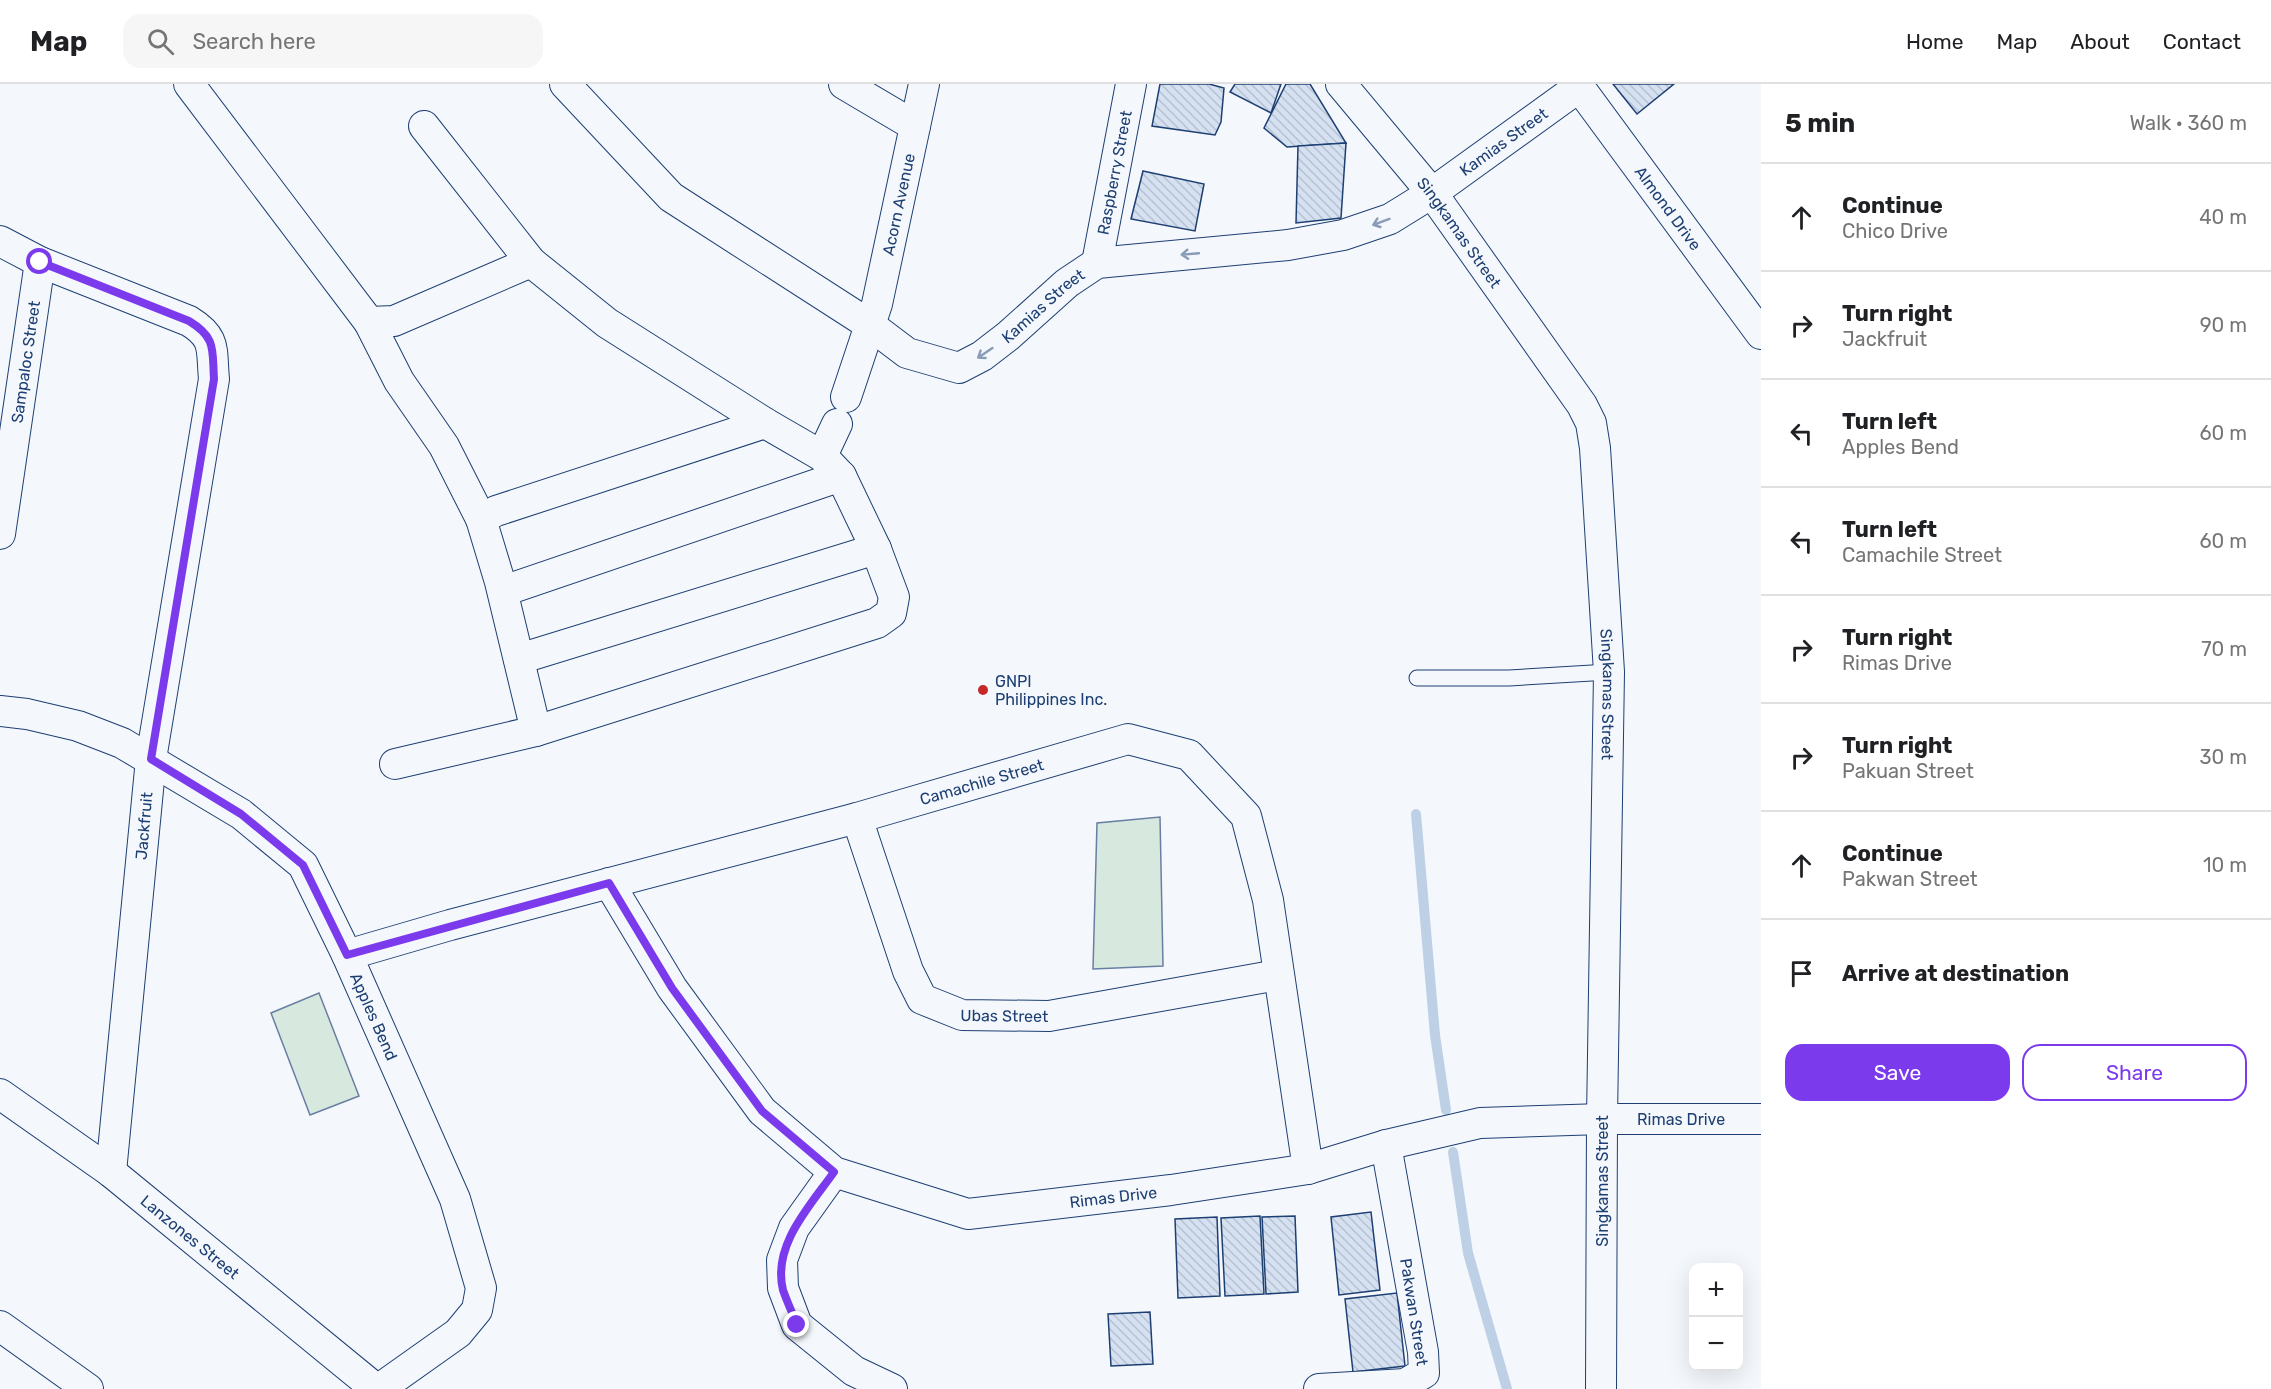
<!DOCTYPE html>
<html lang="en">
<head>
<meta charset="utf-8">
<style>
	:root { --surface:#fff; --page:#f6f6f6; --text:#202124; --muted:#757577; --line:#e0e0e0; --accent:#7c3aed }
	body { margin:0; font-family:Rubik,sans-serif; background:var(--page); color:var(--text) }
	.controls { position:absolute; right:18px; bottom:18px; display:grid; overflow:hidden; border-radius:12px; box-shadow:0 6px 24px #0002 }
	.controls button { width:54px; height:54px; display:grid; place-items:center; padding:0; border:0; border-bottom:2px solid var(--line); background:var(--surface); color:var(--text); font:30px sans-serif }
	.stop { position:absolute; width:18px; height:18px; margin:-14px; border:4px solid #7c3aed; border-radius:50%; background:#fff }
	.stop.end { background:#7c3aed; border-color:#fff; box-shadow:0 2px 6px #0008 }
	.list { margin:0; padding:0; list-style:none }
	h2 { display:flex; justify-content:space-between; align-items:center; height:78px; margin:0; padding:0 24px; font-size:26px }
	h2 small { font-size:20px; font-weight:400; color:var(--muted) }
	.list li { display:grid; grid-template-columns:39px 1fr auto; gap:18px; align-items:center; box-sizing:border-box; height:108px; padding:0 24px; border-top:2px solid var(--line) }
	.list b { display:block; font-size:22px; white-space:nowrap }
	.list p { margin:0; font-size:20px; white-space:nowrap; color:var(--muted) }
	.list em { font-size:20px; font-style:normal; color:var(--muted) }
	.actions { display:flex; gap:12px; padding:18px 24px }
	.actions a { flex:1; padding:14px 0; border:2px solid var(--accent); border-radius:18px; text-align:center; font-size:21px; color:var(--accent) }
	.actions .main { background:var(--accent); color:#fff }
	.icon { flex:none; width:33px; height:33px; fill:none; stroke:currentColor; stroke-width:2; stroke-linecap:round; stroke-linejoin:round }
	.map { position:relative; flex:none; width:1761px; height:1305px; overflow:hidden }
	header { display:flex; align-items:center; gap:36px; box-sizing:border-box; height:84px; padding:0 30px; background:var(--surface); border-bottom:2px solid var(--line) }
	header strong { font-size:28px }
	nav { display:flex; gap:33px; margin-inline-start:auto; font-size:21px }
	.search { width:420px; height:54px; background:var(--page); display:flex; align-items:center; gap:15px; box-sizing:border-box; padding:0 21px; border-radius:18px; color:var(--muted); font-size:22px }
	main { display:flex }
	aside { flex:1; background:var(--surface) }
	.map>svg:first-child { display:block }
	.garden { fill:#d7e8df; stroke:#687fa3; stroke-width:1.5 }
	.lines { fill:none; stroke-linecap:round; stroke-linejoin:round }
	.stream { stroke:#bed0e5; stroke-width:10 }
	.building { fill:url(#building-back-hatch); stroke:#1d3f73; stroke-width:1.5 }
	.lane-casing { stroke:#1d3f73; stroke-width:17 }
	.street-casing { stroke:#1d3f73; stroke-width:32 }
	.lane { stroke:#f4f7fb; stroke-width:15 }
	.street { stroke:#f4f7fb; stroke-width:30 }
	.oneway { stroke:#889bb7 }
	.route { stroke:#7c3aed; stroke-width:8 }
	.poi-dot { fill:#c62828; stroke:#f4f7fb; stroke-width:2 }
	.labels { text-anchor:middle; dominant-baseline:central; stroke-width:4.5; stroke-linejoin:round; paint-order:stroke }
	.street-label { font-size:16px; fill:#1d3f73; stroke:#f4f7fb }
	.poi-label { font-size:16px; fill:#1d3f73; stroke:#f4f7fb; text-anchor:start }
</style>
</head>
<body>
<header>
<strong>Map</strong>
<div class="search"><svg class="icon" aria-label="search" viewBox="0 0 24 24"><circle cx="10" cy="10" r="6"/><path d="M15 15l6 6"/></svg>Search here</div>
<nav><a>Home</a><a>Map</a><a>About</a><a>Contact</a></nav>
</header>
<main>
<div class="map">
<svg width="1761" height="1305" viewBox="0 0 1761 1305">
	<defs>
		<pattern id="building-back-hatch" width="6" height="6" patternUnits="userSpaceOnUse" patternTransform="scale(1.5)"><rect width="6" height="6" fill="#d5e0f0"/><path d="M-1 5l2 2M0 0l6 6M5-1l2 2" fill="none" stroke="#b6c1d1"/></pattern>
	</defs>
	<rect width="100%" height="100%" fill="#f4f7fb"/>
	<g class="garden">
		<path d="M1160,733L1163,882L1093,885L1097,739Z"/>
		<path d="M319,909L359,1012L310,1031L271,929Z"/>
	</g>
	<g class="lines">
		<g class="stream">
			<path d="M1416,730L1435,951L1446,1026"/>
			<path d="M1453,1068L1468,1169L1507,1305"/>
		</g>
	</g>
	<g class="building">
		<path d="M1160,0H1209L1224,4L1221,38L1215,51L1152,42Z"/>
		<path d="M1235,0H1281L1271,29L1230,8Z"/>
		<path d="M1286,0H1310L1346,59L1287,63L1264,44Z"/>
		<path d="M1613,0H1674L1637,30Z"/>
		<path d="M1346,59L1341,134L1296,139L1298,62Z"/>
		<path d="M1143,87L1204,100L1195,147L1131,135Z"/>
		<path d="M1371,1128L1380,1206L1339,1211L1331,1133Z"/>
		<path d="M1260,1132L1264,1210L1225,1212L1221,1134Z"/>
		<path d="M1295,1132L1298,1208L1266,1210L1262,1133Z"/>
		<path d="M1217,1133L1220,1212L1178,1214L1175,1135Z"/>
		<path d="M1397,1209L1405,1282L1353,1288L1345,1215Z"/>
		<path d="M1150,1228L1153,1280L1111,1282L1108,1230Z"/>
	</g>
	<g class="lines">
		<defs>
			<path id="lane" d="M1417,594H1509L1609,588"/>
			<g id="street">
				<path d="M189,0L369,238L394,237L531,178"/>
				<path id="s1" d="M565,0L671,113L870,241L907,269L959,284L982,272L1008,252L1067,199L1097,179L1288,161L1343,151L1390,135L1432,109L1579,3"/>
				<path d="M844,0L915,42"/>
				<path id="s2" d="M1341,0L1432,109L1582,321L1591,339L1595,364L1609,588L1602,1035L1601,1305"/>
				<path id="s3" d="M1577,0L1761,250"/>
				<path d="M0,157L40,178L189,237C217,254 211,266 214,295L151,675L111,1088"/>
				<path id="s4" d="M1097,179L1131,0"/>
				<path d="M369,238L399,297L444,362L481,435"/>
				<path id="s5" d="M846,313L877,220L924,0"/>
				<path d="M822,372L837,340"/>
				<path id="s6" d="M0,450L40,178"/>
				<path d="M503,507L841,392"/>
				<path d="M519,575L876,465"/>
				<path id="s7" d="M0,627L27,630L78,642L122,659L241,730L303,781L347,871L455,1115L481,1204L477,1226L458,1249L379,1305"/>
				<path d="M536,647L500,498L481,435L496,427L765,339"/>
				<path d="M395,680L536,647L877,539L891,529L894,513L876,465L841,392L822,372L765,339L607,239L531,178L424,42"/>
				<path id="s8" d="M857,734L908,887L922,915L962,931L1049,932L1277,891"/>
				<path id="s9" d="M609,799L672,904L762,1027L834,1088L968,1130L1171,1106L1308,1085L1386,1061L1480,1039L1602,1035H1761"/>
				<path id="s10" d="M347,871L450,841L857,734L1128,655L1189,671L1246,732L1268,816L1308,1085"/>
				<path id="s11" d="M0,1010L111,1088L376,1305"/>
				<path d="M834,1088L794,1144L782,1176L783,1204L797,1241L854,1287L892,1305"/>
				<path d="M0,1242L88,1305"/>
				<path d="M1319,1305L1405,1300L1424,1289L1423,1268L1386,1061"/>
			</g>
		</defs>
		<use href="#lane" class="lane-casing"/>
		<use href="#street" class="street-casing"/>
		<use href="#lane" class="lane"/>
		<use href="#street" class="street"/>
	</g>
	<defs><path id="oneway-shaft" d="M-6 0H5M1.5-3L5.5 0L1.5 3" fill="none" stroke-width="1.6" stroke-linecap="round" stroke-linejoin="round" transform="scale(1.5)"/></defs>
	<g class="oneway">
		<use href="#oneway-shaft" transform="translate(1381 138) rotate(160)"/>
		<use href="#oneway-shaft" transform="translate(1190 170) rotate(175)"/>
		<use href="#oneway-shaft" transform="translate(985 269) rotate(146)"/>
	</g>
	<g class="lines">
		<path class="route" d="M40,178L189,237C217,254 212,266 214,295L151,675L241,730L303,781L347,871L609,799L672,904L762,1027L834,1088C810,1122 772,1161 783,1206C787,1218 793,1230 797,1241"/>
	</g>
	<circle class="poi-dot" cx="983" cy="606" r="6"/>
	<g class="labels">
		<g class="street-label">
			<text stroke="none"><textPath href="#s1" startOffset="1101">Kamias Street</textPath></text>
			<text stroke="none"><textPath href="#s4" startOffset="92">Raspberry Street</textPath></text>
			<text stroke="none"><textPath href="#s5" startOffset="200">Acorn Avenue</textPath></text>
			<text stroke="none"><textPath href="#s3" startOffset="154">Almond Drive</textPath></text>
			<text stroke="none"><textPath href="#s2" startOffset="190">Singkamas Street</textPath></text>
			<text stroke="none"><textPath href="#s1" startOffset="597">Kamias Street</textPath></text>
			<text stroke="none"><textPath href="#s6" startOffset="174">Sampaloc Street</textPath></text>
			<text stroke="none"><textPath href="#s2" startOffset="694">Singkamas Street</textPath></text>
			<text stroke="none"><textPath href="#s10" startOffset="658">Camachile Street</textPath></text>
			<text transform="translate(144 742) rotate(-85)">Jackfruit</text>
			<text stroke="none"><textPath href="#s8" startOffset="278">Ubas Street</textPath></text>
			<text stroke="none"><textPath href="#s7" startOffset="513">Apples Bend</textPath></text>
			<text stroke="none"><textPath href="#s9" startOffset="1232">Rimas Drive</textPath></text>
			<text transform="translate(1602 1097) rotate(-90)">Singkamas Street</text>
			<text stroke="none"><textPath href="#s9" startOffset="656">Rimas Drive</textPath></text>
			<text stroke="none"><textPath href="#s11" startOffset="238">Lanzones Street</textPath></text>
			<text transform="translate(1414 1228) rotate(81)">Pakwan Street</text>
		</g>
		<g class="poi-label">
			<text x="995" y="597">GNPI<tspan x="995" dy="18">Philippines Inc.</tspan></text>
		</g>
	</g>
</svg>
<div class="controls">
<button>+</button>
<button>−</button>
</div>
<div class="stop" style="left:40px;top:178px"></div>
<div class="stop end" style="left:797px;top:1241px"></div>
</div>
<aside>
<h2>5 min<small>Walk · 360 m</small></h2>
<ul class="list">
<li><svg class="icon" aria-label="ahead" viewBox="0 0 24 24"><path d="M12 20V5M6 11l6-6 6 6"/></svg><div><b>Continue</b><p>Chico Drive</p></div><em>40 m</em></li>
<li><svg class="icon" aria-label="right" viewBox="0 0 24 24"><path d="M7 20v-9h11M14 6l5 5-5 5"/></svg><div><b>Turn right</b><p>Jackfruit</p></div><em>90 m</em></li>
<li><svg class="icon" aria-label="left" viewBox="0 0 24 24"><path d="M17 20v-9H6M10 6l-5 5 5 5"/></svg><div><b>Turn left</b><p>Apples Bend</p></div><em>60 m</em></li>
<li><svg class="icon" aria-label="left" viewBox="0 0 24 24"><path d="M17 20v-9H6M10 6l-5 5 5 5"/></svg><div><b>Turn left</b><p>Camachile Street</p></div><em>60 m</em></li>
<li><svg class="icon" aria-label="right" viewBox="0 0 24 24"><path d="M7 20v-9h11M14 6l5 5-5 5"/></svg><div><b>Turn right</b><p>Rimas Drive</p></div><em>70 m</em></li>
<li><svg class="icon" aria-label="right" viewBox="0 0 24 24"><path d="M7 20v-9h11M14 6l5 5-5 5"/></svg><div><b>Turn right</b><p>Pakuan Street</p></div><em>30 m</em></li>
<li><svg class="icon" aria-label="ahead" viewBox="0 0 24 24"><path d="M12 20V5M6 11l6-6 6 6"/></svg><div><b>Continue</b><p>Pakwan Street</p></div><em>10 m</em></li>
<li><svg class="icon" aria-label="arrive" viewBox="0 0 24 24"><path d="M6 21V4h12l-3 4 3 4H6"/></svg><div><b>Arrive at destination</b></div></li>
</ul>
<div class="actions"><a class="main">Save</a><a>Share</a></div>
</aside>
</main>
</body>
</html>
